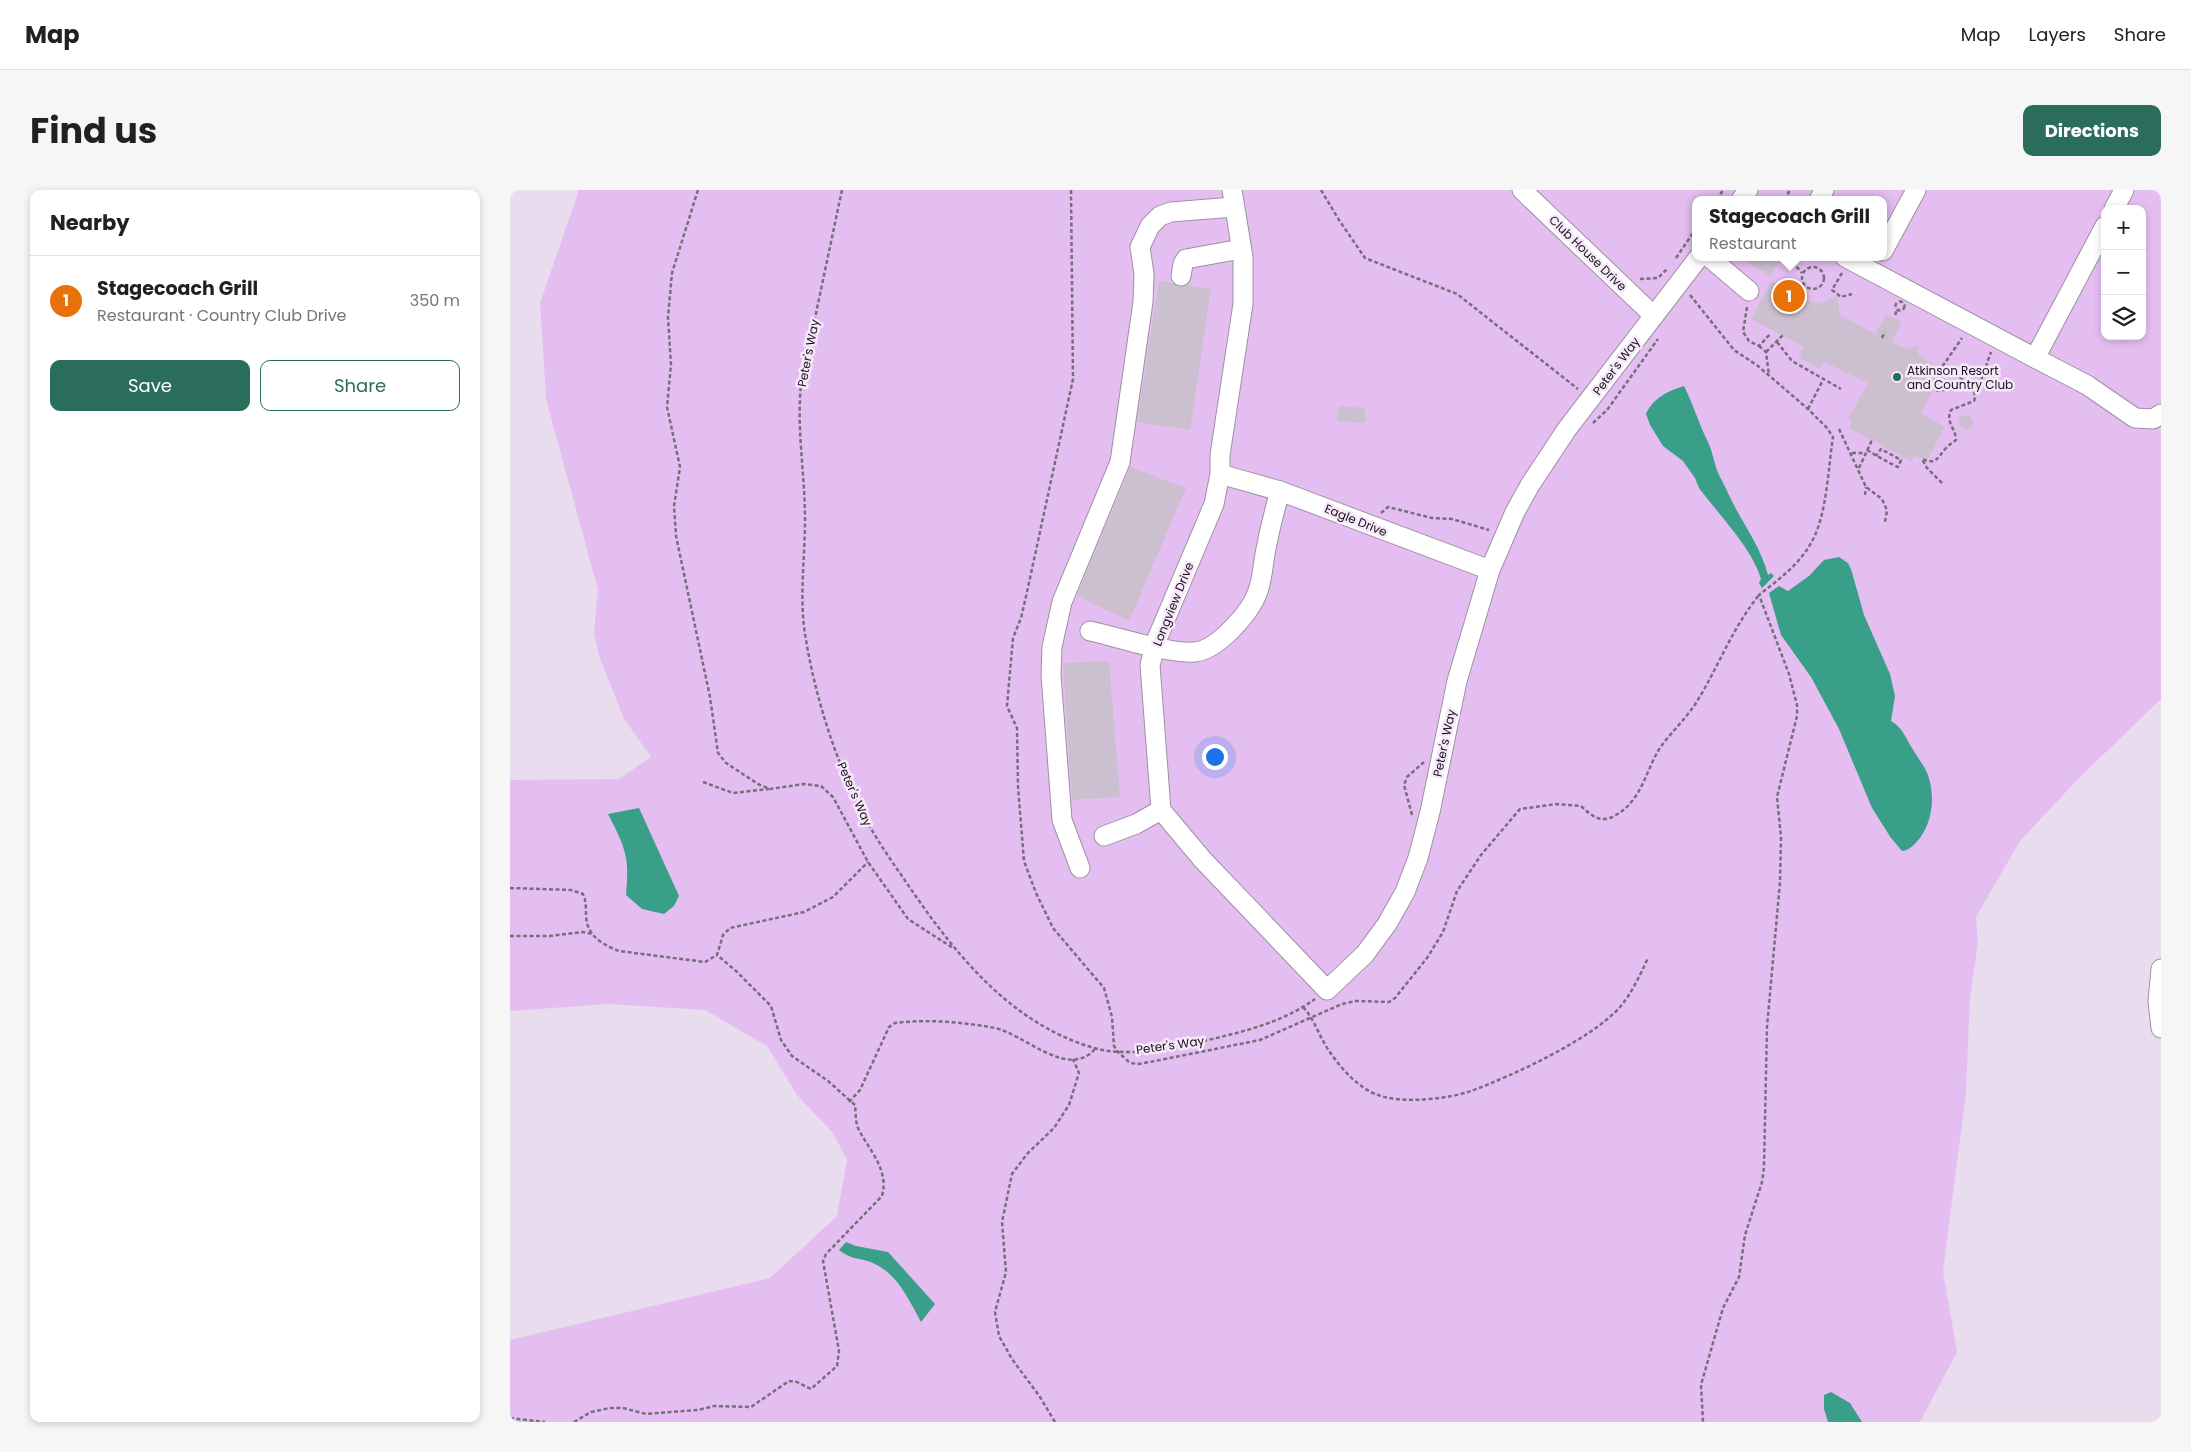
<!DOCTYPE html>
<html lang="en">
<head>
<meta charset="utf-8">
<style>
	:root { --surface:#fff; --page:#f6f6f6; --text:#202124; --muted:#757577; --line:#e0e0e0; --accent:#2b6d5d }
	body { margin:0; font-family:Poppins,sans-serif; background:var(--page); color:var(--text) }
	.controls { position:absolute; right:15px; top:15px; display:grid; overflow:hidden; border-radius:10px; box-shadow:0 2px 8px #0003 }
	.controls button { width:45px; height:45px; display:grid; place-items:center; padding:0; border:0; border-bottom:1px solid var(--line); background:var(--surface); color:var(--text); font:25px sans-serif }
	.you { position:absolute; left:704px; top:566px; width:18px; height:18px; margin:-12px; border:4px solid #fff; border-radius:50%; background:#1a73e8; box-shadow:0 0 0 8px #1a73e833 }
	.badge { display:grid; place-items:center; width:32px; height:32px; border-radius:50%; background:var(--accent); color:#fff; font-size:16px; font-weight:700 }
	.pin { position:absolute; translate:-50% -50%; border:2px solid #fff; box-shadow:0 1px 5px #0006 }
	.popup { position:absolute; left:1182px; top:6px; width:195px; height:65px; box-sizing:border-box; display:grid; place-content:center; border-radius:10px; background:var(--surface); filter:drop-shadow(0 1px 4px #0005); font-size:16px; white-space:nowrap; color:var(--muted) }
	.popup b { font-size:19px; color:var(--text) }
	.popup::after { content:''; position:absolute; left:50%; top:100%; margin-left:-10px; border:10px solid transparent; border-top-color:var(--surface) }
	.list { margin:0; padding:0; list-style:none }
	h2 { display:flex; justify-content:space-between; align-items:center; height:65px; margin:0; padding:0 20px; font-size:21px }
	h2 small { font-size:16px; font-weight:400; color:var(--muted) }
	.list li { display:grid; grid-template-columns:32px 1fr auto; gap:15px; align-items:center; box-sizing:border-box; height:90px; padding:0 20px; border-top:1px solid var(--line) }
	.list b { display:block; font-size:19px; white-space:nowrap }
	.list p { margin:0; font-size:16px; white-space:nowrap; color:var(--muted) }
	.list em { font-size:16px; font-style:normal; color:var(--muted) }
	.actions { display:flex; gap:10px; padding:15px 20px }
	.actions a { flex:1; padding:11px 0; border:1px solid var(--accent); border-radius:10px; text-align:center; font-size:18px; color:var(--accent) }
	.actions .main { background:var(--accent); color:#fff }
	.icon { flex:none; width:28px; height:28px; fill:none; stroke:currentColor; stroke-width:2; stroke-linecap:round; stroke-linejoin:round }
	.map { position:relative; flex:none; width:1651px; height:1232px; overflow:hidden; border-radius:10px }
	header { display:flex; align-items:center; gap:30px; box-sizing:border-box; height:70px; padding:0 25px; background:var(--surface); border-bottom:1px solid var(--line) }
	header strong { font-size:24px }
	nav { display:flex; gap:28px; margin-inline-start:auto; font-size:18px }
	.intro { display:flex; align-items:center; justify-content:space-between; box-sizing:border-box; height:120px; padding:0 30px }
	h1 { margin:0; font-size:35px }
	.button { padding:12px 22px; border-radius:10px; background:var(--accent); color:#fff; font-size:18px; font-weight:700 }
	main { display:flex; gap:30px; padding:0 30px }
	aside { flex:1; background:var(--surface); border-radius:10px; box-shadow:0 2px 8px #0003 }
	.map>svg:first-child { display:block }
	.green { fill:#e4bef1; fill-rule:evenodd }
	.water { fill:#3a9f88 }
	.building { fill:#ccbfd0 }
	.lines { fill:none; stroke-linecap:round; stroke-linejoin:round }
	.minor-casing { stroke:#9d91a1; stroke-width:21 }
	.path { stroke:#766e7a; stroke-width:2.5; stroke-dasharray:4 2.5; stroke-linecap:butt }
	.minor { stroke:#fff; stroke-width:19 }
	.poi-dot { fill:#2b6d5d; stroke:#f7e9fb; stroke-width:2 }
	.labels { text-anchor:middle; dominant-baseline:central; stroke-width:5; stroke-linejoin:round; paint-order:stroke }
	.street-label { font-size:12px; fill:#171319; stroke:#f7e9fb }
	.poi-label { font-size:12px; fill:#171319; stroke:#f7e9fb; text-anchor:start }
</style>
</head>
<body>
<header>
<strong>Map</strong>
<nav><a>Map</a><a>Layers</a><a>Share</a></nav>
</header>
<div class="intro"><h1>Find us</h1><a class="button">Directions</a></div>
<main>
<aside>
<h2>Nearby<small></small></h2>
<ul class="list">
<li><span class="badge" style="background:#e8710a">1</span><div><b>Stagecoach Grill</b><p>Restaurant · Country Club Drive</p></div><em>350 m</em></li>
</ul>
<div class="actions"><a class="main">Save</a><a>Share</a></div>
</aside>
<div class="map">
<svg width="1651" height="1232" viewBox="0 0 1651 1232">
	<rect width="100%" height="100%" fill="#e9dcee"/>
	<path class="green" d="M69,0H1651V509L1569,588L1510,651L1466,727L1468,752L1460,808L1456,902L1433,1081L1447,1162L1410,1232H0V1150L260,1088L327,1026L337,970L323,943L287,905L257,856L195,820L98,814L0,821V590L109,589L141,567L114,529L89,466L84,443L88,400L36,209L30,113ZM1185,10H1373V67H1185ZM1595,19H1632V146H1595Z"/>
	<g class="water">
		<path d="M1174,196C1183,214 1189,234 1198,252C1203,262 1204,275 1209,285C1215,296 1220,308 1226,319C1238,341 1252,361 1258,385L1261,383L1264,386L1252,398L1249,393L1251,389C1242,358 1209,325 1189,298L1185,288L1173,271L1153,256L1140,235L1136,224C1143,208 1158,201 1174,196Z"/>
		<path d="M1329,367L1338,373L1341,379L1354,425L1380,484L1385,506L1381,531C1392,537 1396,548 1402,558C1407,567 1414,575 1418,585C1425,606 1423,630 1410,648C1405,654 1400,660 1392,661L1381,648L1362,618L1329,539L1301,487L1271,445L1259,403L1269,396L1278,401L1299,386L1314,370Z"/>
		<path d="M129,618L169,706L164,716L154,724L132,719L116,705C120,667 115,657 98,624Z"/>
		<path d="M336,1052L346,1056L378,1062L425,1114L411,1132C399,1110 388,1085 365,1074C351,1067 343,1071 329,1060Z"/>
		<path d="M1321,1202L1340,1213L1352,1232H1318L1314,1219V1205Z"/>
	</g>
	<g class="building">
		<path d="M1230,67H1273L1260,86Z"/>
		<path d="M649,91L663,93L670,97L677,95L701,99L680,240L627,232Z"/>
		<path d="M1261,91L1295,111L1296,109L1309,114L1327,106L1330,125L1365,144L1376,124L1392,132L1381,152L1396,159L1407,155L1409,165L1433,181L1411,223L1435,237L1417,270L1405,266L1401,271L1339,238L1342,232L1338,229L1358,193L1314,172L1310,179L1289,168L1294,157L1241,129Z"/>
		<path d="M829,216L855,218V233L827,231Z"/>
		<circle cx="1456" cy="232" r="7"/>
		<path d="M620,277L676,298L619,431L567,406Z"/>
		<path d="M599,471L610,607L562,610L553,473Z"/>
	</g>
	<g class="lines">
		<defs>
			<g id="minor">
				<path d="M722,0L733,67V114L710,265V284L704,314L647,449L640,475L651,620L692,669L817,800L855,764L877,734L895,702L908,668L920,622L947,491L980,380L1005,322L1020,295L1057,239L1189,67"/>
				<path d="M1012,0L1144,126"/>
				<path d="M1231,10L1238,0"/>
				<path d="M1309,10L1314,0"/>
				<path d="M1604,19L1614,0"/>
				<path d="M1373,61L1406,0"/>
				<path d="M1199,67L1239,101"/>
				<path d="M1335,67L1525,168L1595,36"/>
				<path d="M671,86L673,74L676,69L731,59"/>
				<path d="M1525,168L1577,195L1625,228L1643,229L1651,224"/>
				<path d="M710,284L770,301L980,380"/>
				<path d="M580,441C608,447 658,464 684,462C707,461 741,422 748,401C752,390 753,376 755,364C759,342 764,322 770,301"/>
				<path d="M594,646L626,634L651,620"/>
				<path d="M570,678L552,630L541,485L542,457L552,412L610,272L633,112L634,84L630,57L640,36L650,26L661,22L724,17"/>
				<path d="M1651,779L1648,811L1651,838"/>
			</g>
		</defs>
		<use href="#minor" class="minor-casing"/>
		<g class="path">
			<path d="M188,0L162,83L158,127L161,175L157,217L170,277L164,316L166,346L200,507L208,563L216,573L248,594L260,599L294,594L311,596L323,607L358,672L398,729L443,758"/>
			<path d="M332,0C322,47 312,95 302,142C297,164 291,185 290,208C288,248 295,288 295,329C295,365 290,401 294,437C302,494 320,554 344,606C357,635 375,662 394,689C442,760 498,833 584,858C620,868 662,857 698,850C736,841 773,832 805,809"/>
			<path d="M561,0L563,189L517,402L511,428L503,448L497,516L507,538L508,597L514,671L526,703L543,738L594,798L602,827L604,856L607,861L620,873L629,874L645,871L750,850L832,814L846,811L879,812L885,808L917,768L933,742L947,701L971,665L1010,619L1047,614L1071,616C1081,625 1090,634 1104,626C1130,613 1135,584 1148,561C1159,544 1175,530 1186,513C1209,476 1221,440 1249,405"/>
			<path d="M811,0L829,30L855,68L947,104L1068,199"/>
			<path d="M1207,10L1213,0"/>
			<path d="M1274,10L1280,0"/>
			<path d="M1278,67L1292,83"/>
			<path d="M1166,68L1185,40"/>
			<circle cx="1303" cy="88" r="11"/>
			<path d="M1332,83L1322,100L1331,107L1342,104"/>
			<path d="M1130,89L1148,88L1158,78"/>
			<path d="M1180,105L1224,160L1248,176L1298,219L1317,238L1323,247C1318,279 1317,326 1301,353C1289,375 1268,390 1249,405L1279,484L1287,515V526L1267,607L1271,647L1270,692L1257,837L1254,977L1252,992L1235,1045L1229,1087L1213,1118L1191,1195L1193,1232"/>
			<circle cx="1390" cy="116" r="4.5"/>
			<path d="M1237,117L1233,142L1239,151L1249,156L1261,143"/>
			<path d="M1385,125L1387,120"/>
			<path d="M1372,148L1375,142"/>
			<path d="M1267,152L1282,171L1331,199"/>
			<path d="M1249,156L1256,162L1259,185"/>
			<path d="M1256,162L1274,144"/>
			<path d="M1426,201L1449,198L1465,200L1470,193L1481,162"/>
			<path d="M1298,219L1313,190"/>
			<path d="M1083,233L1097,220L1148,149"/>
			<path d="M1329,239L1356,297L1372,309L1377,320L1375,332"/>
			<path d="M1357,260C1367,266 1377,272 1388,277L1391,270L1371,259L1366,266"/>
			<path d="M1342,263H1354"/>
			<path d="M1349,278L1362,250"/>
			<path d="M1432,293L1417,278L1412,269C1427,275 1427,268 1436,258C1439,255 1442,253 1446,250C1446,239 1435,232 1441,220L1464,211C1470,196 1445,185 1434,180L1432,177L1452,148"/>
			<path d="M1355,305L1356,297"/>
			<path d="M871,323L878,317L922,328L942,329L979,340"/>
			<path d="M193,592L223,603L259,599"/>
			<path d="M902,625L894,595L897,587L914,572"/>
			<path d="M0,698L61,700L73,704C78,714 74,726 78,736C82,749 98,757 109,761L195,772L207,765"/>
			<path d="M0,746H40L73,742L82,744"/>
			<path d="M793,817C804,829 808,843 816,856C827,874 847,898 868,905C892,914 938,909 961,901C1002,886 1082,849 1110,817C1122,803 1130,785 1138,768"/>
			<path d="M339,912L350,900L379,837L385,833C417,829 453,832 485,838C514,844 558,890 585,859"/>
			<path d="M0,1228L35,1232"/>
			<path d="M64,1232L81,1222L100,1218H113L136,1224L188,1220L204,1216L241,1217L279,1191L287,1192L301,1199L327,1176L329,1161L313,1071L316,1064L372,1006C379,981 361,962 350,942C345,934 346,924 345,915L318,891L282,866L271,850L261,816L226,781L207,765L213,745L220,738L294,722L323,707L358,672"/>
			<path d="M545,1232L530,1207L502,1169L489,1146L485,1122L496,1082L492,1032L502,984L517,964L544,938L559,915L569,883L563,869"/>
		</g>
		<use href="#minor" class="minor"/>
	</g>
	<circle class="poi-dot" cx="1387" cy="187" r="5"/>
	<g class="labels">
		<g class="street-label">
			<text transform="translate(1078 63) rotate(44)">Club House Drive</text>
			<text transform="translate(298 163) rotate(-79)">Peter's Way</text>
			<text transform="translate(1106 176) rotate(-53)">Peter's Way</text>
			<text transform="translate(846 330) rotate(22)">Eagle Drive</text>
			<text transform="translate(663 414) rotate(-68)">Longview Drive</text>
			<text transform="translate(934 553) rotate(-78)">Peter's Way</text>
			<text transform="translate(345 604) rotate(66)">Peter's Way</text>
			<text transform="translate(660 855) rotate(-8)">Peter's Way</text>
		</g>
		<g class="poi-label">
			<text x="1397" y="180">Atkinson Resort<tspan x="1397" dy="14">and Country Club</tspan></text>
		</g>
	</g>
</svg>
<div class="controls">
<button>+</button>
<button>−</button>
<button><svg class="icon" aria-label="layers" viewBox="0 0 24 24"><path d="M12 4l9 5-9 5-9-5zM3 14l9 5 9-5"/></svg></button>
</div>
<div class="you"></div>
<div class="pin badge" style="left:1279px;top:106px;background:#e8710a">1</div>
<div class="popup"><b>Stagecoach Grill</b>Restaurant</div>
</div>
</main>
</body>
</html>
